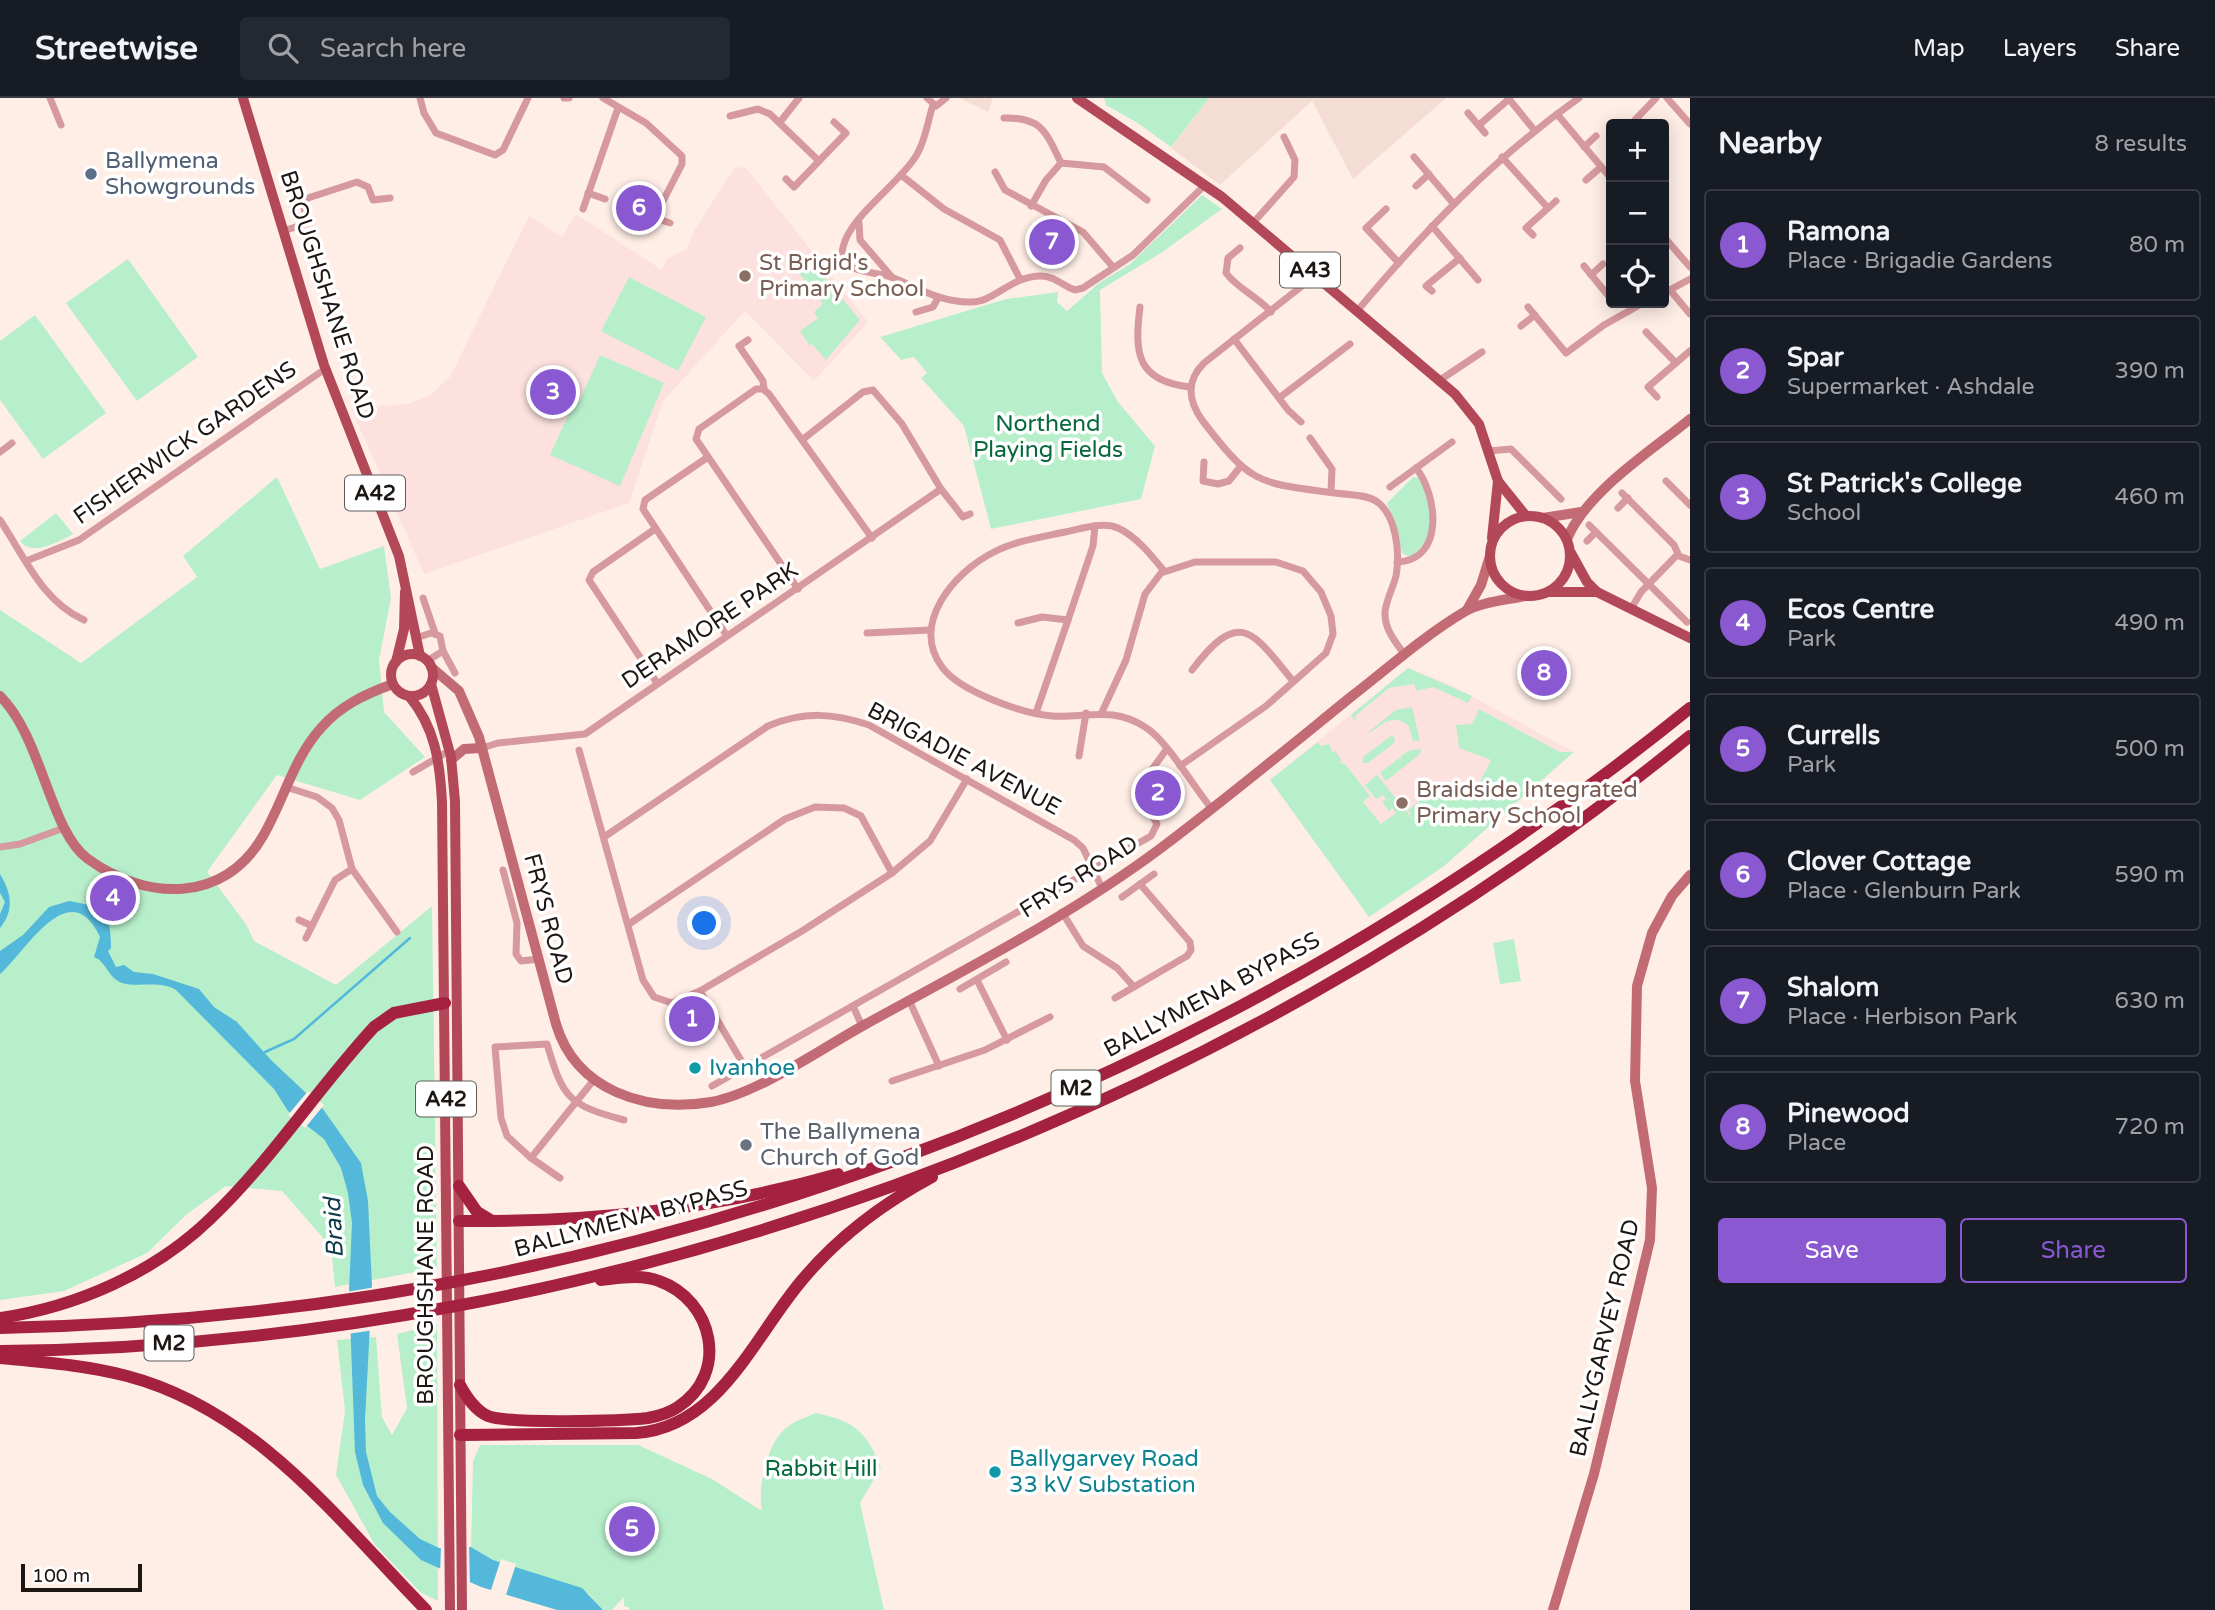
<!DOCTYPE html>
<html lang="en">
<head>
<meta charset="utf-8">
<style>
	:root { --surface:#171b24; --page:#242831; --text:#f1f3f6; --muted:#9ea1a6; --line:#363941; --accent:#8a59d2 }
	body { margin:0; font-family:"Varela Round",sans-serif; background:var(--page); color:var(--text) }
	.controls { position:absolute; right:21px; top:21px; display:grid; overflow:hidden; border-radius:7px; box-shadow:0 4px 18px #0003 }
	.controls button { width:63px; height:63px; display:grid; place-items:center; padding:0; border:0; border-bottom:2px solid var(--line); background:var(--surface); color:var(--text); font:35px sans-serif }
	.scale { position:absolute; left:21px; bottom:18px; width:121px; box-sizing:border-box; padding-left:7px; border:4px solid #1d1613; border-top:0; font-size:19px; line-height:24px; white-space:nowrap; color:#1d1613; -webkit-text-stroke:5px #fff; paint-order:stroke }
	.you { position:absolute; left:705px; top:826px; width:24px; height:24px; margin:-18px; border:5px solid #fff; border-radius:50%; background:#1a73e8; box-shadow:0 0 0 10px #1a73e833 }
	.badge { display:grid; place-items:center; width:46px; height:46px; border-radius:50%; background:var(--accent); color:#fff; font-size:23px; font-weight:700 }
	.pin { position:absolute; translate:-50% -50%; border:4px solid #fff; box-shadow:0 2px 7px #0006 }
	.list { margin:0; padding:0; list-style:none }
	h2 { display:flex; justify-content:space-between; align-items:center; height:91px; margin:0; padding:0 28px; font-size:30px }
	h2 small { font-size:23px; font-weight:400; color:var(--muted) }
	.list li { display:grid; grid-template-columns:46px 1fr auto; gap:21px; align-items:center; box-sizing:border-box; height:112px; margin:0 14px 14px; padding:0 14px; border:2px solid var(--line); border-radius:7px }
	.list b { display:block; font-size:26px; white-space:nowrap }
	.list p { margin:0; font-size:23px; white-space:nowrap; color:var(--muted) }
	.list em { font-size:23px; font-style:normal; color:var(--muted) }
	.actions { display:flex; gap:14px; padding:21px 28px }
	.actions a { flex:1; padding:16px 0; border:2px solid var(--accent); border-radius:7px; text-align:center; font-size:24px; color:var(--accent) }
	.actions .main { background:var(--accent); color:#fff }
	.icon { flex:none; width:38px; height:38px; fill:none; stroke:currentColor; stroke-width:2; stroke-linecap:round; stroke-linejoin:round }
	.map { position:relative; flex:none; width:1690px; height:1512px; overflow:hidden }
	header { display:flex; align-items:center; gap:42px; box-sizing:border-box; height:98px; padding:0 35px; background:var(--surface); border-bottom:2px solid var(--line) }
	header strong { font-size:33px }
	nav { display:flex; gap:38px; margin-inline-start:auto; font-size:24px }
	.search { width:490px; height:63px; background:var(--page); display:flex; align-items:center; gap:18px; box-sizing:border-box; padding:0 24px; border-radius:7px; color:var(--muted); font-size:26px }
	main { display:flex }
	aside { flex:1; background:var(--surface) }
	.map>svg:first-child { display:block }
	.built { fill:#f4ded3 }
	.education { fill:#fce1df }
	.green { fill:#b8efcb }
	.water { fill:#53b8d9 }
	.pier { fill:#ffeee6 }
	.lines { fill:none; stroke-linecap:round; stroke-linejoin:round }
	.stream { stroke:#53b8d9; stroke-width:2.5 }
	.street { stroke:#d6999e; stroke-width:7 }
	.secondary { stroke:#c36b75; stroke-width:10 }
	.primary { stroke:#b34858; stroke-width:10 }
	.highway { stroke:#a42240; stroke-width:12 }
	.service-dot { fill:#5c6f8a; stroke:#fff; stroke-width:2.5 }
	.education-dot { fill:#8d6e63; stroke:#fff; stroke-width:2.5 }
	.culture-dot { fill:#0f9aa8; stroke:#fff; stroke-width:2.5 }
	.worship-dot { fill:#6b7280; stroke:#fff; stroke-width:2.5 }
	.labels { text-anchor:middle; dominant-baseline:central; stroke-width:7; stroke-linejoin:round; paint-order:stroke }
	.shield { fill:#fff; stroke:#615c5a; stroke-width:2 }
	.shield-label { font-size:21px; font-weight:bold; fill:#1d1613 }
	.service-label { font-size:23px; fill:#4e5e75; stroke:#fff; text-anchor:start }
	.education-label { font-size:23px; fill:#785e54; stroke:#fff; text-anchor:start }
	.street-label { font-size:23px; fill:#1d1613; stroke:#fff }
	.park-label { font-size:23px; fill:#07683c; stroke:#fff }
	.culture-label { font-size:23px; fill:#0d838f; stroke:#fff; text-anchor:start }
	.worship-label { font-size:23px; fill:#5b616d; stroke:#fff; text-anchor:start }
	.water-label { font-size:24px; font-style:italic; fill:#0e3c4a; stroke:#fff }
</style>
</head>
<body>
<header>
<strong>Streetwise</strong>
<div class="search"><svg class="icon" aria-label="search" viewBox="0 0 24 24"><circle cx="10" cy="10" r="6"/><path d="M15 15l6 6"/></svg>Search here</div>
<nav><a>Map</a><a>Layers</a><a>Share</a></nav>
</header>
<main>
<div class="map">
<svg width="1690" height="1512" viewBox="0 0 1690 1512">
	<rect width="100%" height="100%" fill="#ffeee6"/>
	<g class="built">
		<path d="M959,0H993L988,14Z"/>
		<path d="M1209,0H1446L1353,81L1312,3L1220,87L1171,50Z"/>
	</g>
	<g class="education">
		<path d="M735,69L746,70L868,224L814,283L745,213L663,303L629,405L424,476L351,310L408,306L429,298L450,279L529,118L562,139L576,116L662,172L667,161L687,151L694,133Z"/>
		<path d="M1408,570L1451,587L1574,654L1444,768L1369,819L1270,682Z"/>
	</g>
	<g class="green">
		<path d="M1104,0H1209L1171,49L1136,24L1106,7Z"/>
		<path d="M1202,97L1222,111L1161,155L1100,192L1102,275L1118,304L1155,348L1141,401L991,431L964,328L921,280L927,275L914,259L901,262L880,239L1006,201L1058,194L1057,204L1067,213L1099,185L1130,166Z"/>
		<path d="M808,159L860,222L826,262L812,246L810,248L800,233L818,220L814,214L823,206L794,168Z"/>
		<path d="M128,161L198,259L137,303L66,205Z"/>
		<path d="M629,179L706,219L678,273L601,233Z"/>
		<path d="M35,217L106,315L43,361L0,302V243Z"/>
		<path d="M600,257L664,285L620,388L550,357L575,302L579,304Z"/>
		<path d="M277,379L320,471L384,448L391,500L379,562L384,614L425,659L360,702L277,677L207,774L246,826L254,843L336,887L432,808L437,1170L335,1189L331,1149L282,1093L226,1088L187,1116L147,1155L64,1193L0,1202V512L81,565L197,479L183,458Z"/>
		<path d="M1413,379L1419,380C1434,405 1439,442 1409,459L1402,455L1396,427L1387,405Z"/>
		<path d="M56,415L73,436C59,444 31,459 20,443Z"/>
		<path d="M1408,570L1472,598L1468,605L1433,589L1416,593L1414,586L1389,590L1355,618L1356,624L1351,617Z"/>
		<path d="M1412,609L1420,643H1413L1409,628C1390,613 1381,630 1366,636L1396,612Z"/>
		<path d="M1479,611L1560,654H1574L1444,768L1369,819L1270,682L1318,644L1321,648L1329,646L1332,654L1335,653L1341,661L1340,665L1345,666L1370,698L1363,704L1381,726L1396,715L1392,710L1389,713L1382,704L1386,701L1383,697L1376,701L1365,687L1377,677L1414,723L1408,712L1445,683L1475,694L1491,662L1459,650L1456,627L1472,626Z"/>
		<path d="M1392,637L1395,640L1394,645L1368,665H1362L1363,659Z"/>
		<path d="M1421,651L1420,656L1386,683L1380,675L1399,660L1402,662L1400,659L1408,653Z"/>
		<path d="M1514,841L1521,883L1500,886L1493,845Z"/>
		<path d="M437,1226L438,1503L420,1494L375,1447L336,1377L345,1313L337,1242L376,1239L382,1319L392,1337L407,1310L397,1236Z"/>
		<path d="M816,1315C854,1323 866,1333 881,1369L860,1405L884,1512H628L630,1510L624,1508V1499L612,1512H603L588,1495L493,1462L471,1449L473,1363L480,1347H638L712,1381L762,1413C757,1391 767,1345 786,1330C794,1323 807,1319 816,1315Z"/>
	</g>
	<g class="water">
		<path d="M0,776C11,794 15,812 0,830V816L5,804L0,795Z"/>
		<path d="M69,803C104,809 111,814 111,850L108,853L116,869L124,867L134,874L153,876L199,891L214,909L237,924L271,962L323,1011L361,1065L368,1103L372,1188L365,1322L366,1354L377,1398L390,1414L420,1441L439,1450L471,1449L493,1462L582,1490L603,1512H557L481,1489L421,1462L383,1425L363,1387L355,1354L349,1193L352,1125L348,1095L341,1070L324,1041L288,1013L274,991L176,892C159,882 140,890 122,885C108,880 106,863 94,859L100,839C70,774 26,853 0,876V853L23,837L49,809Z"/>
	</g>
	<g class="pier">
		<path d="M308,993L324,1007L305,1030L288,1017Z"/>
		<path d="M376,1189L375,1232L347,1236L346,1194Z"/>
		<path d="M469,1446L470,1488L440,1476L441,1447Z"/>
		<path d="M501,1461L516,1466L505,1500L490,1495Z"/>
	</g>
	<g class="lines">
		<path class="stream" d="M265,954L294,941L410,840"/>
		<g class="street">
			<path d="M50,0L61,27"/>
			<path d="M420,0L424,15L436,35L495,57L503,52L528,0"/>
			<path d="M564,0H569"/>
			<path d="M603,0L646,25L682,58V66L658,113V121L670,125"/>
			<path d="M927,0L936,8L946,0"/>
			<path d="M1667,0L1690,26"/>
			<path d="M933,7C927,25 926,42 916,58C899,86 850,118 843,149C841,157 844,164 850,168C861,176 879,174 891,179C919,190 941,205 972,204C994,204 1011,178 1041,178C1055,178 1063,188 1075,192L1083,190L1133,157L1205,87"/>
			<path d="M1468,15L1485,35"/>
			<path d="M1557,16L1609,78"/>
			<path d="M730,18L758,11L770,16L819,63"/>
			<path d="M1004,20C1042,19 1046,34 1061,65"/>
			<path d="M1635,22L1656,0"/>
			<path d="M780,24L799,0"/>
			<path d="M1479,27L1509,1L1535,33"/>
			<path d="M1584,49L1596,38"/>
			<path d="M1414,59L1453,105"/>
			<path d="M1502,59L1548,110"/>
			<path d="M995,74L1005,92L1083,134L1113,169"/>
			<path d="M901,77L944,111L1000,142L1020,181"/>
			<path d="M786,81L794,89L846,35L834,24"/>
			<path d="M1586,82L1601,69"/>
			<path d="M1416,88L1429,76"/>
			<path d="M588,95L605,101"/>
			<path d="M1031,108L1046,82L1061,65L1104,69L1147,102"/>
			<path d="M583,111L618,10"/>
			<path d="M1386,111L1366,130L1399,165"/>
			<path d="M859,125L860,142L891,178"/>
			<path d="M1253,125L1294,79L1295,62L1284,39"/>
			<path d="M1432,128L1478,182"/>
			<path d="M283,133L308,125L303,106L308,100L357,84L368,89L373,102L390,100"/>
			<path d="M1533,137L1526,130L1556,103"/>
			<path d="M1664,139L1690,169"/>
			<path d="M1240,150L1228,160L1226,175C1238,191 1257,198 1271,214"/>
			<path d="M1584,168L1611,201"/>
			<path d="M1316,177L1204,265C1186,283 1188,302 1202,322C1251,386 1256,385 1335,395C1348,397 1365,396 1376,403C1397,417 1400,456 1396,478C1393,490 1386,502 1385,514C1384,530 1395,544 1405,557"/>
			<path d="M1591,177L1603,166"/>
			<path d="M1670,192L1690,216"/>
			<path d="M1432,193L1426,188L1460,160"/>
			<path d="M1664,195L1690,181"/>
			<path d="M1140,209C1134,256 1137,283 1190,289"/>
			<path d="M1528,209L1566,255L1604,227L1643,205"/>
			<path d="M1358,212C1424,133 1494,60 1579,0"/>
			<path d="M916,214L933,209L938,200"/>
			<path d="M1521,228L1535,217"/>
			<path d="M1646,234L1676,265"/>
			<path d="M1234,241L1288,312L1301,324"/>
			<path d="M748,242L739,248L763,283L764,291"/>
			<path d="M1440,282L1482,254"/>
			<path d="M1657,299L1648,289L1690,253"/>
			<path d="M1279,300L1350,246"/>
			<path d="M1310,340L1332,371L1331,394"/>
			<path d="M802,342L863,294L873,292L902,326L941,391L963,419L970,416"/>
			<path d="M1489,353L1511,351L1561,401"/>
			<path d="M0,354L12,345"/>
			<path d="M708,359L645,402L643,411L727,538"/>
			<path d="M1204,364L1203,383L1218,386L1229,383L1240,369"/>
			<path d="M1666,383L1690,407"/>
			<path d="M1390,389L1452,344"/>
			<path d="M1622,395L1674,447L1679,458L1690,462"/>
			<path d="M1618,410L1628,400"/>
			<path d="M0,422C24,458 42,503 84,522"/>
			<path d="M1589,427L1687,524"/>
			<path d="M655,431L593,474L589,482L657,585"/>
			<path d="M1587,443L1596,434"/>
			<path d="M26,463L79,442L325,271"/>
			<path d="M1397,464C1446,462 1437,396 1416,370"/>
			<path d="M1164,473C1152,458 1136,438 1118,430C1103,423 1081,431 1065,434C1042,439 1015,443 994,454C954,474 910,526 942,569C959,593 1023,616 1052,618C1087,620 1112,608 1145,629C1167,642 1194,690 1212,711"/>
			<path d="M798,491L696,341L699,331L756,291H763L769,296L872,440"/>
			<path d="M423,500L435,535"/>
			<path d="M1631,511L1641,494L1677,457"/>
			<path d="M1018,525L1042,519L1068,522L1093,448L1095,428"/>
			<path d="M867,535L930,532"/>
			<path d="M416,540L431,535L440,538L443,553L427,563"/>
			<path d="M443,553L455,575"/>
			<path d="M1192,572C1240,509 1252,533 1293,583"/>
			<path d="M1102,614L1126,562L1145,496L1161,475L1195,464H1276L1303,473L1321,494L1331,518L1333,536L1326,555L1266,608L1180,668"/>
			<path d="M1036,615L1068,522"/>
			<path d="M482,650L498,645L585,636L941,391"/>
			<path d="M579,652L643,882L654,899L672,905L700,893L802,833L892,775L930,743L967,681"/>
			<path d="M1079,658L1086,615"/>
			<path d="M413,674L449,653"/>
			<path d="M286,689L317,699L332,710L339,722L352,771L397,834"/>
			<path d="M604,739L768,628C804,613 833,615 869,627L1074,742L1083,750L1102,790"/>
			<path d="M0,749L20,746L64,730"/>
			<path d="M503,772L517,825L516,856L521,863L539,861"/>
			<path d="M1122,799L1154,776"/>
			<path d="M1062,814L1083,848L1117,870L1134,889"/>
			<path d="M299,822L312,828"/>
			<path d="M629,826L785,721L815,709L844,710L861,718L892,775"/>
			<path d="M306,840L335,782L352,771"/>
			<path d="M977,882L1007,942"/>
			<path d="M960,891L1006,864"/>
			<path d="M700,893L745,969"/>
			<path d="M1115,900L1187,858L1191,852L1190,844L1140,786"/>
			<path d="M909,902L939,968"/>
			<path d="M853,908L862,928"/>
			<path d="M892,983L985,952L1050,919"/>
			<path d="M712,988L1151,738L1157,726L1143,701L1140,688L1166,652"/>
			<path d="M531,1060L507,1038L501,1020L495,949L547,946C563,1000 568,1007 624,1022"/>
			<path d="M560,1080L531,1060L593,983"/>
		</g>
		<g class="secondary">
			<path d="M1543,420L1581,414"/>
			<path d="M1567,441C1587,393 1650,354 1690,321"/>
			<path d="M1467,512L1481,487L1490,458"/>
			<path d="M431,569L459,593L479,639L556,926C576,993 646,1015 711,1004C759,995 822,950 866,926C966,871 1070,818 1161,750C1226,701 1289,649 1352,598C1388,570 1424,538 1464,514C1480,504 1506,502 1525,498"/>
			<path d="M0,598C42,639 50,734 88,761C146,803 224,806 263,738C284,702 293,661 321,630C340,608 365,596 393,586"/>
			<path d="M451,662L464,651L482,650"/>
			<path d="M1553,1512L1594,1376L1650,1142L1652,1090L1635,983L1637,888L1652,835L1672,798L1690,777"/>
		</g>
		<g class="primary">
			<path d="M243,0L324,267L399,458L420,558"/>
			<path d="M1077,0L1222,99L1455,296L1479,326L1498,383L1526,418"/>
			<circle cx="1530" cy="458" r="40"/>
			<path d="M1492,440L1498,383"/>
			<path d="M1571,455L1587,484L1597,494L1690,540"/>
			<path d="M1548,494H1597"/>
			<circle cx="412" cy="577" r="21"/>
			<path d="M396,564L404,531L405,494"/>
			<path d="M431,586L451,659L455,703L462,1512"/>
			<path d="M409,598C435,629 440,664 442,704L450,1512"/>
		</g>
		<g class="highway">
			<path d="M459,1088L477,1114L492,1123"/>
			<path d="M459,1123C590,1124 712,1112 838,1076"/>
			<path d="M0,1220C76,1209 154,1175 210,1121C271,1063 317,991 374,929L394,915L445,905"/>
			<path d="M0,1230C620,1218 1208,1000 1690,610"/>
			<path d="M0,1253C604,1248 1222,1020 1690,638"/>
			<path d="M0,1260C43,1264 85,1267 127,1278C256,1312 337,1421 426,1512"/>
			<path d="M460,1287C467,1300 475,1312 488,1318C507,1326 623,1323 648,1320C659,1318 669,1315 678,1309C730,1275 713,1202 659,1183C641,1176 620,1180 601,1182"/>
			<path d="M460,1337L636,1335C720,1329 754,1238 803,1181C839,1138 882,1106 932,1079"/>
		</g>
	</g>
	<circle class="service-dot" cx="91" cy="76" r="7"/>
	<g class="education-dot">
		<circle cx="745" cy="178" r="7"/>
		<circle cx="1402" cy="705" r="7"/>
	</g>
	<g class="culture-dot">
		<circle cx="695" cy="970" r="7"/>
		<circle cx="995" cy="1374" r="7"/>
	</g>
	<circle class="worship-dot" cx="746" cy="1047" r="7"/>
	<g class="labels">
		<g class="shield">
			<rect x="1280" y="154.5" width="60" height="35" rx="5"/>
			<rect x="345" y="377.5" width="60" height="35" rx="5"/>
			<rect x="1051.5" y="972.5" width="49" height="35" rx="5"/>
			<rect x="416" y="983.5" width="60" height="35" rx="5"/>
			<rect x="144.5" y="1227.5" width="49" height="35" rx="5"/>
		</g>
		<g class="shield-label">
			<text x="1310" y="172">A43</text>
			<text x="375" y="395">A42</text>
			<text x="1076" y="990">M2</text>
			<text x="446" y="1001">A42</text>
			<text x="169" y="1245">M2</text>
		</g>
		<g class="service-label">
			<text x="105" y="63">Ballymena<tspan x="105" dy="26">Showgrounds</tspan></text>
		</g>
		<g class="education-label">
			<text x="759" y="165">St Brigid's<tspan x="759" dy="26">Primary School</tspan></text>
			<text x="1416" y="692">Braidside Integrated<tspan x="1416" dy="26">Primary School</tspan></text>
		</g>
		<g class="street-label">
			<text transform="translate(327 197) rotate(72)">BROUGHSHANE ROAD</text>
			<text transform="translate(185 345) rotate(-35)">FISHERWICK GARDENS</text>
			<text transform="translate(710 528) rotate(-34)">DERAMORE PARK</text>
			<text transform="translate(964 661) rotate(28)">BRIGADIE AVENUE</text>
			<text transform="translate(1079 779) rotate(-32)">FRYS ROAD</text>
			<text transform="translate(548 821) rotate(75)">FRYS ROAD</text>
			<text transform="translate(1212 897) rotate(-28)">BALLYMENA BYPASS</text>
			<text transform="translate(631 1121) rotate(-15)">BALLYMENA BYPASS</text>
			<text transform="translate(426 1177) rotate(-90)">BROUGHSHANE ROAD</text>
			<text transform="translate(1605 1240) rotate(-77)">BALLYGARVEY ROAD</text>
		</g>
		<g class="park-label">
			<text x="1048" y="326">Northend<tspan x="1048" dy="26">Playing Fields</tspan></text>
			<text x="821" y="1371">Rabbit Hill</text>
		</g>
		<g class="culture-label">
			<text x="709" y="970">Ivanhoe</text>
			<text x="1009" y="1361">Ballygarvey Road<tspan x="1009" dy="26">33 kV Substation</tspan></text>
		</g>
		<g class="worship-label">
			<text x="760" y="1034">The Ballymena<tspan x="760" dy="26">Church of God</tspan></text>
		</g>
		<g class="water-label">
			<text transform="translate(334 1130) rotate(-93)">Braid</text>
		</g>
	</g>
</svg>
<div class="controls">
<button>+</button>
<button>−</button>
<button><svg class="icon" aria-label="locate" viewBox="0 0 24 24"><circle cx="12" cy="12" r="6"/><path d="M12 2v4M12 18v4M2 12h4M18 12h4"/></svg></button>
</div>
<div class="scale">100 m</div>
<div class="you"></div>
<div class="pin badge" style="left:692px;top:921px">1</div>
<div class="pin badge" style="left:1158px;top:695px">2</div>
<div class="pin badge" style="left:553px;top:294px">3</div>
<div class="pin badge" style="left:113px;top:800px">4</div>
<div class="pin badge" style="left:632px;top:1431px">5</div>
<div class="pin badge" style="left:639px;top:110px">6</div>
<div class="pin badge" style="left:1052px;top:144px">7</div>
<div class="pin badge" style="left:1544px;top:575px">8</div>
</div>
<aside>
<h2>Nearby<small>8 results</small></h2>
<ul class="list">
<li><span class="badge">1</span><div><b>Ramona</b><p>Place · Brigadie Gardens</p></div><em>80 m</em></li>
<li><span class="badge">2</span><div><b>Spar</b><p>Supermarket · Ashdale</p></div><em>390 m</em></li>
<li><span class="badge">3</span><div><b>St Patrick's College</b><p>School</p></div><em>460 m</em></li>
<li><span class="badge">4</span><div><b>Ecos Centre</b><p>Park</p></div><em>490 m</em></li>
<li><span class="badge">5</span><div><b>Currells</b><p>Park</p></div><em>500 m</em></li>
<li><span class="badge">6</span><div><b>Clover Cottage</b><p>Place · Glenburn Park</p></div><em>590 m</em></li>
<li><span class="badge">7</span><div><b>Shalom</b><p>Place · Herbison Park</p></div><em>630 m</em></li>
<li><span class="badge">8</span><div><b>Pinewood</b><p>Place</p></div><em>720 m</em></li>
</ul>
<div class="actions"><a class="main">Save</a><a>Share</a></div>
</aside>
</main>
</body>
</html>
